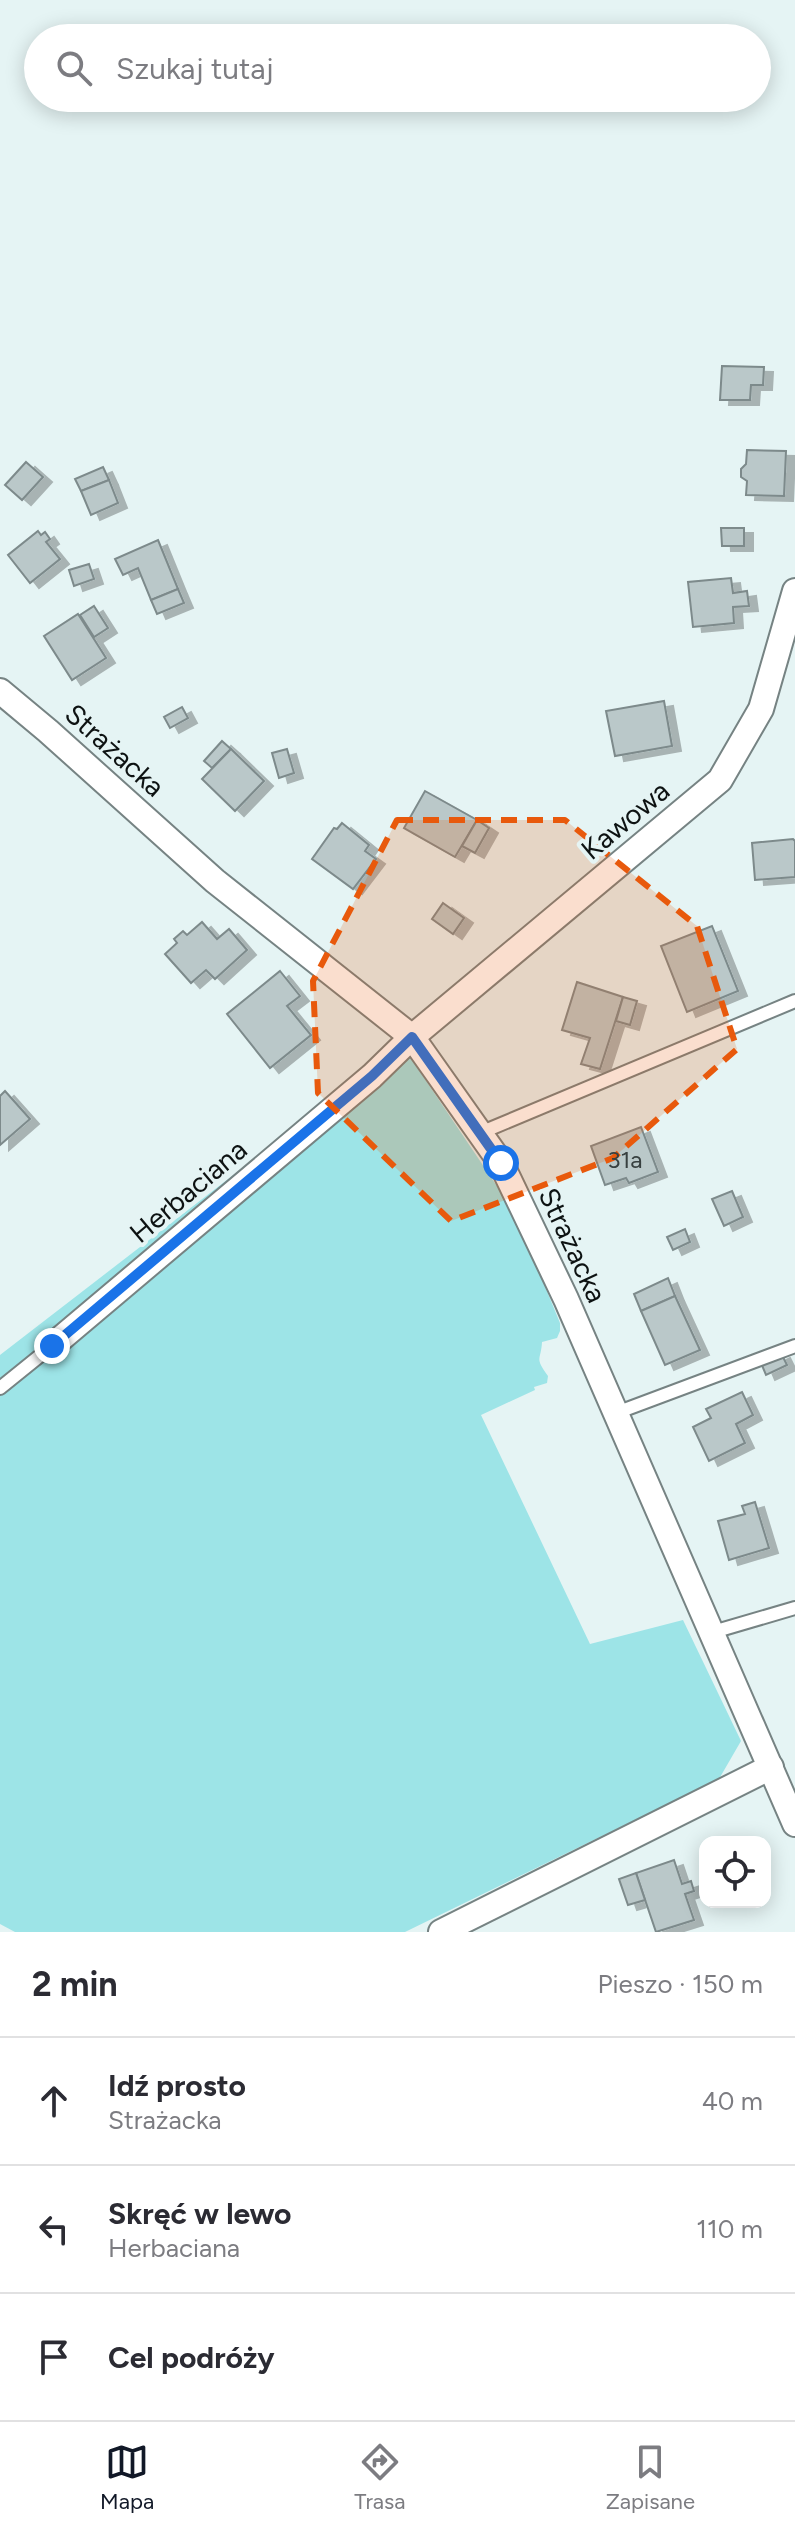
<!DOCTYPE html>
<html lang="pl">
<head>
<meta charset="utf-8">
<style>
	:root { --surface:#fff; --page:#f2f2f3; --text:#2b2b33; --muted:#7c7c81; --line:#e1e1e2; --accent:#111827 }
	body { margin:0; font-family:Figtree,sans-serif; background:var(--page); color:var(--text) }
	.controls { position:absolute; right:24px; bottom:24px; display:grid; overflow:hidden; border-radius:16px; box-shadow:0 4px 20px #0003 }
	.controls button { width:72px; height:72px; display:grid; place-items:center; padding:0; border:0; border-bottom:2px solid var(--line); background:var(--surface); color:var(--text); font:40px sans-serif }
	.stop { position:absolute; width:24px; height:24px; margin:-18px; border:6px solid #1a73e8; border-radius:50%; background:#fff }
	.stop.end { background:#1a73e8; border-color:#fff; box-shadow:0 2px 8px #0008 }
	.list { margin:0; padding:0; list-style:none }
	h2 { display:flex; justify-content:space-between; align-items:center; height:104px; margin:0; padding:0 32px; font-size:34px }
	h2 small { font-size:26px; font-weight:400; color:var(--muted) }
	.list li { display:grid; grid-template-columns:52px 1fr auto; gap:24px; align-items:center; box-sizing:border-box; height:128px; padding:0 32px; border-top:2px solid var(--line) }
	.list b { display:block; font-size:30px; white-space:nowrap }
	.list p { margin:0; font-size:26px; white-space:nowrap; color:var(--muted) }
	.list em { font-size:26px; font-style:normal; color:var(--muted) }
	.icon { flex:none; width:44px; height:44px; fill:none; stroke:currentColor; stroke-width:2; stroke-linecap:round; stroke-linejoin:round }
	.map { position:relative; flex:none; width:795px; height:1932px; overflow:hidden }
	.search { position:absolute; background:var(--surface); box-shadow:0 4px 20px #0003; left:24px; right:24px; top:24px; height:88px; display:flex; align-items:center; gap:20px; box-sizing:border-box; padding:0 28px; border-radius:44px; color:var(--muted); font-size:30px }
	.sheet { height:488px; background:var(--surface) }
	nav { display:flex; justify-content:space-around; align-items:center; box-sizing:border-box; height:112px; border-top:2px solid var(--line); background:var(--surface); font-size:22px; color:var(--muted) }
	nav a { display:grid; justify-items:center; gap:4px }
	nav .on { color:var(--accent) }
	.map>svg:first-child { display:block }
	.green { fill:#9de4e7 }
	.building { fill:#bac8c9; stroke:#7d8a8b; stroke-width:2; filter:url(#shadow) }
	.lines { fill:none; stroke-linecap:round; stroke-linejoin:round }
	.service-casing { stroke:#768383; stroke-width:16 }
	.minor-casing { stroke:#768383; stroke-width:28 }
	.service { stroke:#fff; stroke-width:12 }
	.minor { stroke:#fff; stroke-width:24 }
	.route { stroke:#1a73e8; stroke-width:10 }
	.marked { fill:#e8590c; fill-opacity:0.2; stroke:#e8590c; stroke-width:6; stroke-dasharray:16 10; stroke-linejoin:round }
	.labels { text-anchor:middle; dominant-baseline:central; stroke-width:8; stroke-linejoin:round; paint-order:stroke }
	.number-label { font-size:24px; fill:#384040 }
	.street-label { font-size:28px; fill:#0d1212; stroke:#e5f4f4 }
</style>
</head>
<body>
<div class="map">
<svg width="795" height="1932" viewBox="0 0 795 1932">
	<defs>
		<filter id="shadow"><feDropShadow dx="9" dy="5" stdDeviation="0" flood-color="#0004"/></filter>
	</defs>
	<rect width="100%" height="100%" fill="#e5f4f4"/>
	<path class="green" d="M402,1045L515,1213L560,1323V1331L557,1338L542,1342C541,1361 534,1357 548,1376L547,1383L534,1387L535,1390L481,1415L590,1644L683,1620L741,1741L719,1779L405,1932H15L0,1924V1355Z"/>
	<g class="building">
		<path d="M722,366L764,367L763,385H751L750,400H720Z"/>
		<path d="M747,450L786,451L784,496L746,495L747,481L741,477V469L746,464Z"/>
		<path d="M26,462L43,477L22,500L5,485Z"/>
		<path d="M103,467L109,480L81,491L75,479Z"/>
		<path d="M109,480L118,503L91,515L81,491Z"/>
		<path d="M721,528H744V546H722Z"/>
		<path d="M38,531L41,535L45,532L50,539L46,542L60,559L30,583L8,555Z"/>
		<path d="M158,540L178,589L151,600L138,568L123,575L115,559Z"/>
		<path d="M89,564L94,579L74,586L69,570Z"/>
		<path d="M731,578L733,593L747,591L749,606L733,607L734,623L693,627L688,582Z"/>
		<path d="M178,589L184,603L157,614L151,600Z"/>
		<path d="M94,606L108,628L94,637L80,615Z"/>
		<path d="M78,614L106,658L72,680L44,636Z"/>
		<path d="M664,701L672,746L615,756L606,711Z"/>
		<path d="M182,707L188,718L170,728L164,717Z"/>
		<path d="M222,741L231,749L212,768L204,761Z"/>
		<path d="M231,749L264,781L235,811L202,779Z"/>
		<path d="M287,749L294,773L279,778L272,753Z"/>
		<path d="M425,791L477,820L455,857L404,828Z"/>
		<path d="M477,820L489,828L475,853L462,846Z"/>
		<path d="M342,823L369,845L365,851L376,859L353,889L312,859L334,828L337,829Z"/>
		<path d="M793,839L795,841V877L755,880L752,843Z"/>
		<path d="M443,903L464,918L453,934L432,919Z"/>
		<path d="M202,922L217,939L229,929L247,950L215,979L206,970L191,983L165,954L177,943L174,939L183,931L187,935Z"/>
		<path d="M712,926L738,991L687,1012L661,946Z"/>
		<path d="M280,971L300,996L287,1006L311,1035L270,1068L227,1014Z"/>
		<path d="M577,982L623,997L600,1069L581,1064L590,1038L562,1030Z"/>
		<path d="M623,997L637,1001L630,1025L616,1021Z"/>
		<path d="M5,1091L30,1119L0,1145V1096Z"/>
		<path d="M641,1127L658,1172L629,1183L626,1178L605,1185L591,1146Z"/>
		<path d="M732,1191L743,1217L724,1226L712,1199Z"/>
		<path d="M685,1229L690,1242L673,1250L667,1237Z"/>
		<path d="M668,1278L675,1296L641,1311L634,1294Z"/>
		<path d="M675,1296L700,1350L665,1365L641,1311Z"/>
		<path d="M781,1353L787,1365L766,1375L761,1363Z"/>
		<path d="M742,1392L753,1415L736,1424L745,1443L709,1461L693,1427L711,1418L706,1409Z"/>
		<path d="M755,1502L769,1548L729,1560L718,1521L745,1514L742,1506Z"/>
		<path d="M674,1860L682,1884L691,1881L694,1891L685,1894L694,1920L656,1932L636,1873Z"/>
		<path d="M636,1873L645,1900L628,1905L619,1879Z"/>
	</g>
	<g class="lines">
		<defs>
			<g id="service">
				<path d="M480,1133L795,1001"/>
				<path d="M0,1388L52,1346"/>
				<path d="M616,1413L795,1346"/>
				<path d="M713,1632L795,1608"/>
			</g>
			<g id="minor">
				<path d="M0,691L48,731L215,881L412,1037L501,1163L566,1299L795,1824"/>
				<path d="M52,1346L372,1076L412,1037L720,780L761,709L795,591"/>
				<path d="M441,1932L771,1767"/>
			</g>
		</defs>
		<use href="#service" class="service-casing"/>
		<use href="#minor" class="minor-casing"/>
		<use href="#service" class="service"/>
		<use href="#minor" class="minor"/>
	</g>
	<g class="lines">
		<path class="route" d="M52,1346L372,1076L412,1037L501,1163"/>
	</g>
	<path class="marked" d="M397,820H565L697,926L737,1049L613,1158L451,1221L318,1093L313,981Z"/>
	<g class="labels">
		<g class="number-label">
			<text x="625" y="1159">31a</text>
		</g>
		<g class="street-label">
			<text transform="translate(115 750) rotate(42)">Strażacka</text>
			<text transform="translate(625 820) rotate(-40)">Kawowa</text>
			<text transform="translate(188 1191) rotate(-40)">Herbaciana</text>
			<text transform="translate(573 1245) rotate(65)">Strażacka</text>
		</g>
	</g>
</svg>
<div class="controls">
<button><svg class="icon" aria-label="locate" viewBox="0 0 24 24"><circle cx="12" cy="12" r="6"/><path d="M12 2v4M12 18v4M2 12h4M18 12h4"/></svg></button>
</div>
<div class="stop" style="left:501px;top:1163px"></div>
<div class="stop end" style="left:52px;top:1346px"></div>
<div class="search"><svg class="icon" aria-label="search" viewBox="0 0 24 24"><circle cx="10" cy="10" r="6"/><path d="M15 15l6 6"/></svg>Szukaj tutaj</div>
</div>
<section class="sheet">
<h2>2 min<small>Pieszo · 150 m</small></h2>
<ul class="list">
<li><svg class="icon" aria-label="ahead" viewBox="0 0 24 24"><path d="M12 20V5M6 11l6-6 6 6"/></svg><div><b>Idź prosto</b><p>Strażacka</p></div><em>40 m</em></li>
<li><svg class="icon" aria-label="left" viewBox="0 0 24 24"><path d="M17 20v-9H6M10 6l-5 5 5 5"/></svg><div><b>Skręć w lewo</b><p>Herbaciana</p></div><em>110 m</em></li>
<li><svg class="icon" aria-label="arrive" viewBox="0 0 24 24"><path d="M6 21V4h12l-3 4 3 4H6"/></svg><div><b>Cel podróży</b></div></li>
</ul>
</section>
<nav>
<a class="on"><svg class="icon" aria-label="map" viewBox="0 0 24 24"><path d="M3 6l6-2 6 2 6-2v14l-6 2-6-2-6 2zM9 4v14M15 6v14"/></svg>Mapa</a>
<a><svg class="icon" aria-label="directions" viewBox="0 0 24 24"><path d="M12 3l9 9-9 9-9-9zM9 14v-3h6M13 9l2 2-2 2"/></svg>Trasa</a>
<a><svg class="icon" aria-label="saved" viewBox="0 0 24 24"><path d="M7 4h10v16l-5-4-5 4z"/></svg>Zapisane</a>
</nav>
</body>
</html>
